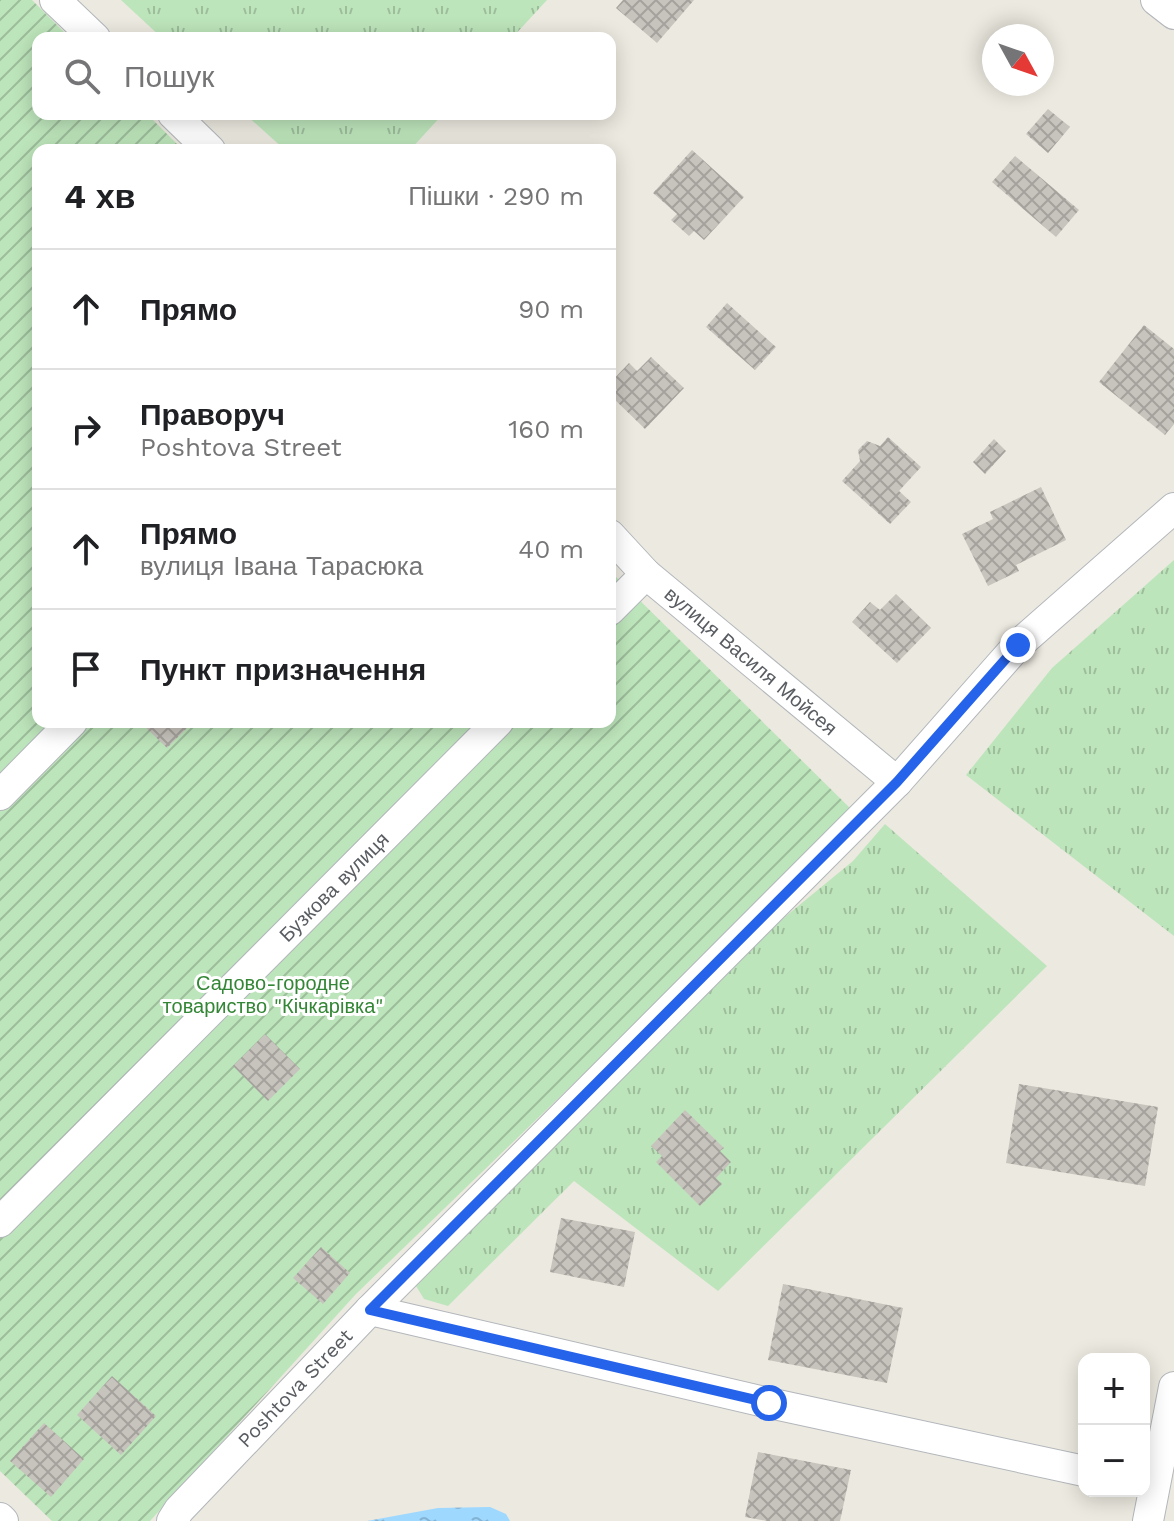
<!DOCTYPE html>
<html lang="uk">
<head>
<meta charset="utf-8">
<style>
	:root { --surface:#fff; --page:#f6f6f6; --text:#202124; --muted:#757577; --line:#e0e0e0 }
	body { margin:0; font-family:"Work Sans",sans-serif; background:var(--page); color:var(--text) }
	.controls { position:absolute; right:24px; bottom:24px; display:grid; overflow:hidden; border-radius:16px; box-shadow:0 4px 20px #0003 }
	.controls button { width:72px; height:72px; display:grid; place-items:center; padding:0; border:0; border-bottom:2px solid var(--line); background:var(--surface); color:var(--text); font:40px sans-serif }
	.compass { position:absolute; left:982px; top:24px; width:72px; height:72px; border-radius:50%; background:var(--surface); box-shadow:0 4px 20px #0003; rotate:130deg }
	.stop { position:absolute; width:24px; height:24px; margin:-18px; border:6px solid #2563eb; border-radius:50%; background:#fff }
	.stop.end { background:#2563eb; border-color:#fff; box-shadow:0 2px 8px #0008 }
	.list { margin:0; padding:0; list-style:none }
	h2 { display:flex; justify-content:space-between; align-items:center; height:104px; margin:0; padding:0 32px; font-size:34px }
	h2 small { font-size:26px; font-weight:400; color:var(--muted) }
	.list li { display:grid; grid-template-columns:52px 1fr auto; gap:24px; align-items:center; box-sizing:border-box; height:120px; padding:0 32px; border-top:2px solid var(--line) }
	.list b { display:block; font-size:30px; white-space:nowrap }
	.list p { margin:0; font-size:26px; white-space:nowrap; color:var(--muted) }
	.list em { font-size:26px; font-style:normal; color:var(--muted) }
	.icon { flex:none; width:44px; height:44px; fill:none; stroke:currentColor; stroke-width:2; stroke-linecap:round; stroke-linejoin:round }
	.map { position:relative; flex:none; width:1174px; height:1521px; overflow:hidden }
	.search { position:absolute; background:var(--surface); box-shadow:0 4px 20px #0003; left:32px; top:32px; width:584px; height:88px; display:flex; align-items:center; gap:20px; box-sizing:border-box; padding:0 28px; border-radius:16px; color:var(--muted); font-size:30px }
	.panel { position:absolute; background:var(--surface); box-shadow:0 4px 20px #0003; left:32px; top:144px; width:584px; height:584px; border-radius:16px }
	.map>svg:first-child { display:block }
	.grass { fill:url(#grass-tufts) }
	.garden { fill:url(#garden-furrows) }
	.water { fill:url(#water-ripples) }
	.building { fill:url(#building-cross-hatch) }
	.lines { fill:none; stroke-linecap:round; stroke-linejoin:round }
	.street-casing { stroke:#b3b7bb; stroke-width:32 }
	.street { stroke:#fff; stroke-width:30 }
	.route { stroke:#2563eb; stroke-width:10 }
	.labels { text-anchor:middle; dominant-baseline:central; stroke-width:6; stroke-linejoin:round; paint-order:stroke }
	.street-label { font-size:20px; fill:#595d62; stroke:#fff }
	.park-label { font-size:20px; fill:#338635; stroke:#fff }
</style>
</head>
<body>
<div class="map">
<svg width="1174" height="1521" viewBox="0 0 1174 1521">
	<defs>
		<pattern id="grass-tufts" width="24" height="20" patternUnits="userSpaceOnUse" patternTransform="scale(2)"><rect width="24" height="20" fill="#bde5bb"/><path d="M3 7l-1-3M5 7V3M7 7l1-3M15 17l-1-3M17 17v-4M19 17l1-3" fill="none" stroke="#9dbd9b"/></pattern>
		<pattern id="garden-furrows" width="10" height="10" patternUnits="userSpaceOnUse" patternTransform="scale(2)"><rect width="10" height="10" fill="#bde5bb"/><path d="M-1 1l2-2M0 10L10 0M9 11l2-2" fill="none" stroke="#9dbd9b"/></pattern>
		<pattern id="water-ripples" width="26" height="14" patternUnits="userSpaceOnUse" patternTransform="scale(2)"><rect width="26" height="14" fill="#9ed8ff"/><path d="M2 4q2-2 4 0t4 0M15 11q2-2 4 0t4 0" fill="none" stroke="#84b2d2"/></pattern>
		<pattern id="building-cross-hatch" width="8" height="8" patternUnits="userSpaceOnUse" patternTransform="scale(2)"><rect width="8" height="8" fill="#c7c4bd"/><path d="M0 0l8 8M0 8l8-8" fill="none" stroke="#a5a29d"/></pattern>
	</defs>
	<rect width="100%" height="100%" fill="#ece9e0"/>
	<g class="grass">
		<path d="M121,0H547L512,38H162Z"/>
		<path d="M245,114H443L410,150H285Z"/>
		<path d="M1174,560V936L966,775L1052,668Z"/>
		<path d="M885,824L1047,966L718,1291L574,1181L448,1306L424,1299L416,1286L758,939L853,861Z"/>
	</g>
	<path class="garden" d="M0,0H32L70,38H38V114H147L183,150H38V722H610V571L854,812L356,1294L150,1521H52L0,1471Z"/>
	<path class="water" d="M490,1507L506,1514L510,1521H367L438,1508Z"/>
	<g class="building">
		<path d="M623,0H694L657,43L616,8Z"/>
		<path d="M1048,109L1070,127L1048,153L1026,134Z"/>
		<path d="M692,150L744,197L704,240L694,231L689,236L671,220L677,214L653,193Z"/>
		<path d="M1015,156L1079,210L1056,237L992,182Z"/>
		<path d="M727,303L776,347L755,370L706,327Z"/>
		<path d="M1144,325L1174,349V424L1165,435L1099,382Z"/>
		<path d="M651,357L684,388L645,429L611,396L617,390L610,383L629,363L637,371Z"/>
		<path d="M888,437L921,467L899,491L911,502L890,524L842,481L860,461L858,450L867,441L880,446Z"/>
		<path d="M994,439L1006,451L985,474L973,462Z"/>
		<path d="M1041,487L1066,540L1016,565L1019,571L988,586L962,534L993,519L990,512Z"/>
		<path d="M896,594L931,628L897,663L852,622L870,602L880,610Z"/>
		<path d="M140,722H193L167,748Z"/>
		<path d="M265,1034L300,1069L268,1101L233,1066Z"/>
		<path d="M1019,1084L1158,1107L1145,1186L1006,1163Z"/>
		<path d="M685,1110L724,1148L720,1151L731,1162L716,1178L722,1184L700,1206L656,1162L662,1156L651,1146Z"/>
		<path d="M561,1218L635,1232L624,1287L550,1272Z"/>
		<path d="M321,1247L350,1273L323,1304L293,1278Z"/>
		<path d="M783,1284L903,1308L887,1383L768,1360Z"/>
		<path d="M112,1376L156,1416L121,1455L77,1415Z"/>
		<path d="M44,1423L84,1459L51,1497L10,1461Z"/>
		<path d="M758,1452L851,1470L840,1521H767L745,1517Z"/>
	</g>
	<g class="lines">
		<defs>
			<g id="street">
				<path d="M55,0L95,38"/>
				<path d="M1156,0L1174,14"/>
				<path d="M173,114L210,150"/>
				<path d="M610,535L646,574L897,782"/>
				<path d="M610,610L646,574"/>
				<path d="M0,795L72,722"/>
				<path d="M0,1222L498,722"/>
				<path d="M370,1310L769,1403L1084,1471"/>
				<path d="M0,1518L3,1521"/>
				<path d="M172,1521L179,1510L370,1310L897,782L1018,645L1174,508"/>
				<path d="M1148,1521L1174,1387"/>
			</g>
		</defs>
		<use href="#street" class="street-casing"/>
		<use href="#street" class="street"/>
	</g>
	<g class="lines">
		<path class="route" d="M769,1403L370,1310L897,782L1018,645"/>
	</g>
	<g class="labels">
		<g class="street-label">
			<text transform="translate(751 661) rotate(40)">вулиця Василя Мойсея</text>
			<text transform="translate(334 887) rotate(-45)">Бузкова вулиця</text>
			<text transform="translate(295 1388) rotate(-46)">Poshtova Street</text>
		</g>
		<g class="park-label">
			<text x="273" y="983">Садово-городне<tspan x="273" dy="23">товариство "Кічкарівка"</tspan></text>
		</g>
	</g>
</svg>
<div class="controls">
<button>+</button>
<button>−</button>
</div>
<svg class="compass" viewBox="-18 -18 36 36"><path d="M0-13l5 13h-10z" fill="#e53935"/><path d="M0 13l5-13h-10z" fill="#757577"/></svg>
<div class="stop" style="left:769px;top:1403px"></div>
<div class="stop end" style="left:1018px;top:645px"></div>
<div class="search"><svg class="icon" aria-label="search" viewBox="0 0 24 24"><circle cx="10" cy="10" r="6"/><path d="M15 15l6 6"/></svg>Пошук</div>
<section class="panel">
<h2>4 хв<small>Пішки · 290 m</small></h2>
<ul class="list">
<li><svg class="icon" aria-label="ahead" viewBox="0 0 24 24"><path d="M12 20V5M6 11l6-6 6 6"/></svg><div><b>Прямо</b></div><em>90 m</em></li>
<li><svg class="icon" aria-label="right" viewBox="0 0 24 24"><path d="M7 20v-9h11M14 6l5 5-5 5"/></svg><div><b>Праворуч</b><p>Poshtova Street</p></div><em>160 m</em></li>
<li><svg class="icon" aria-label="ahead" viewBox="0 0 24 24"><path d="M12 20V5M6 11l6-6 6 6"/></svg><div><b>Прямо</b><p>вулиця Івана Тарасюка</p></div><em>40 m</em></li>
<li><svg class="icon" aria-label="arrive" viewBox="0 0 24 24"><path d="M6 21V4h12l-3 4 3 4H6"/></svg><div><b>Пункт призначення</b></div></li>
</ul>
</section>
</div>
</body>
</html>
